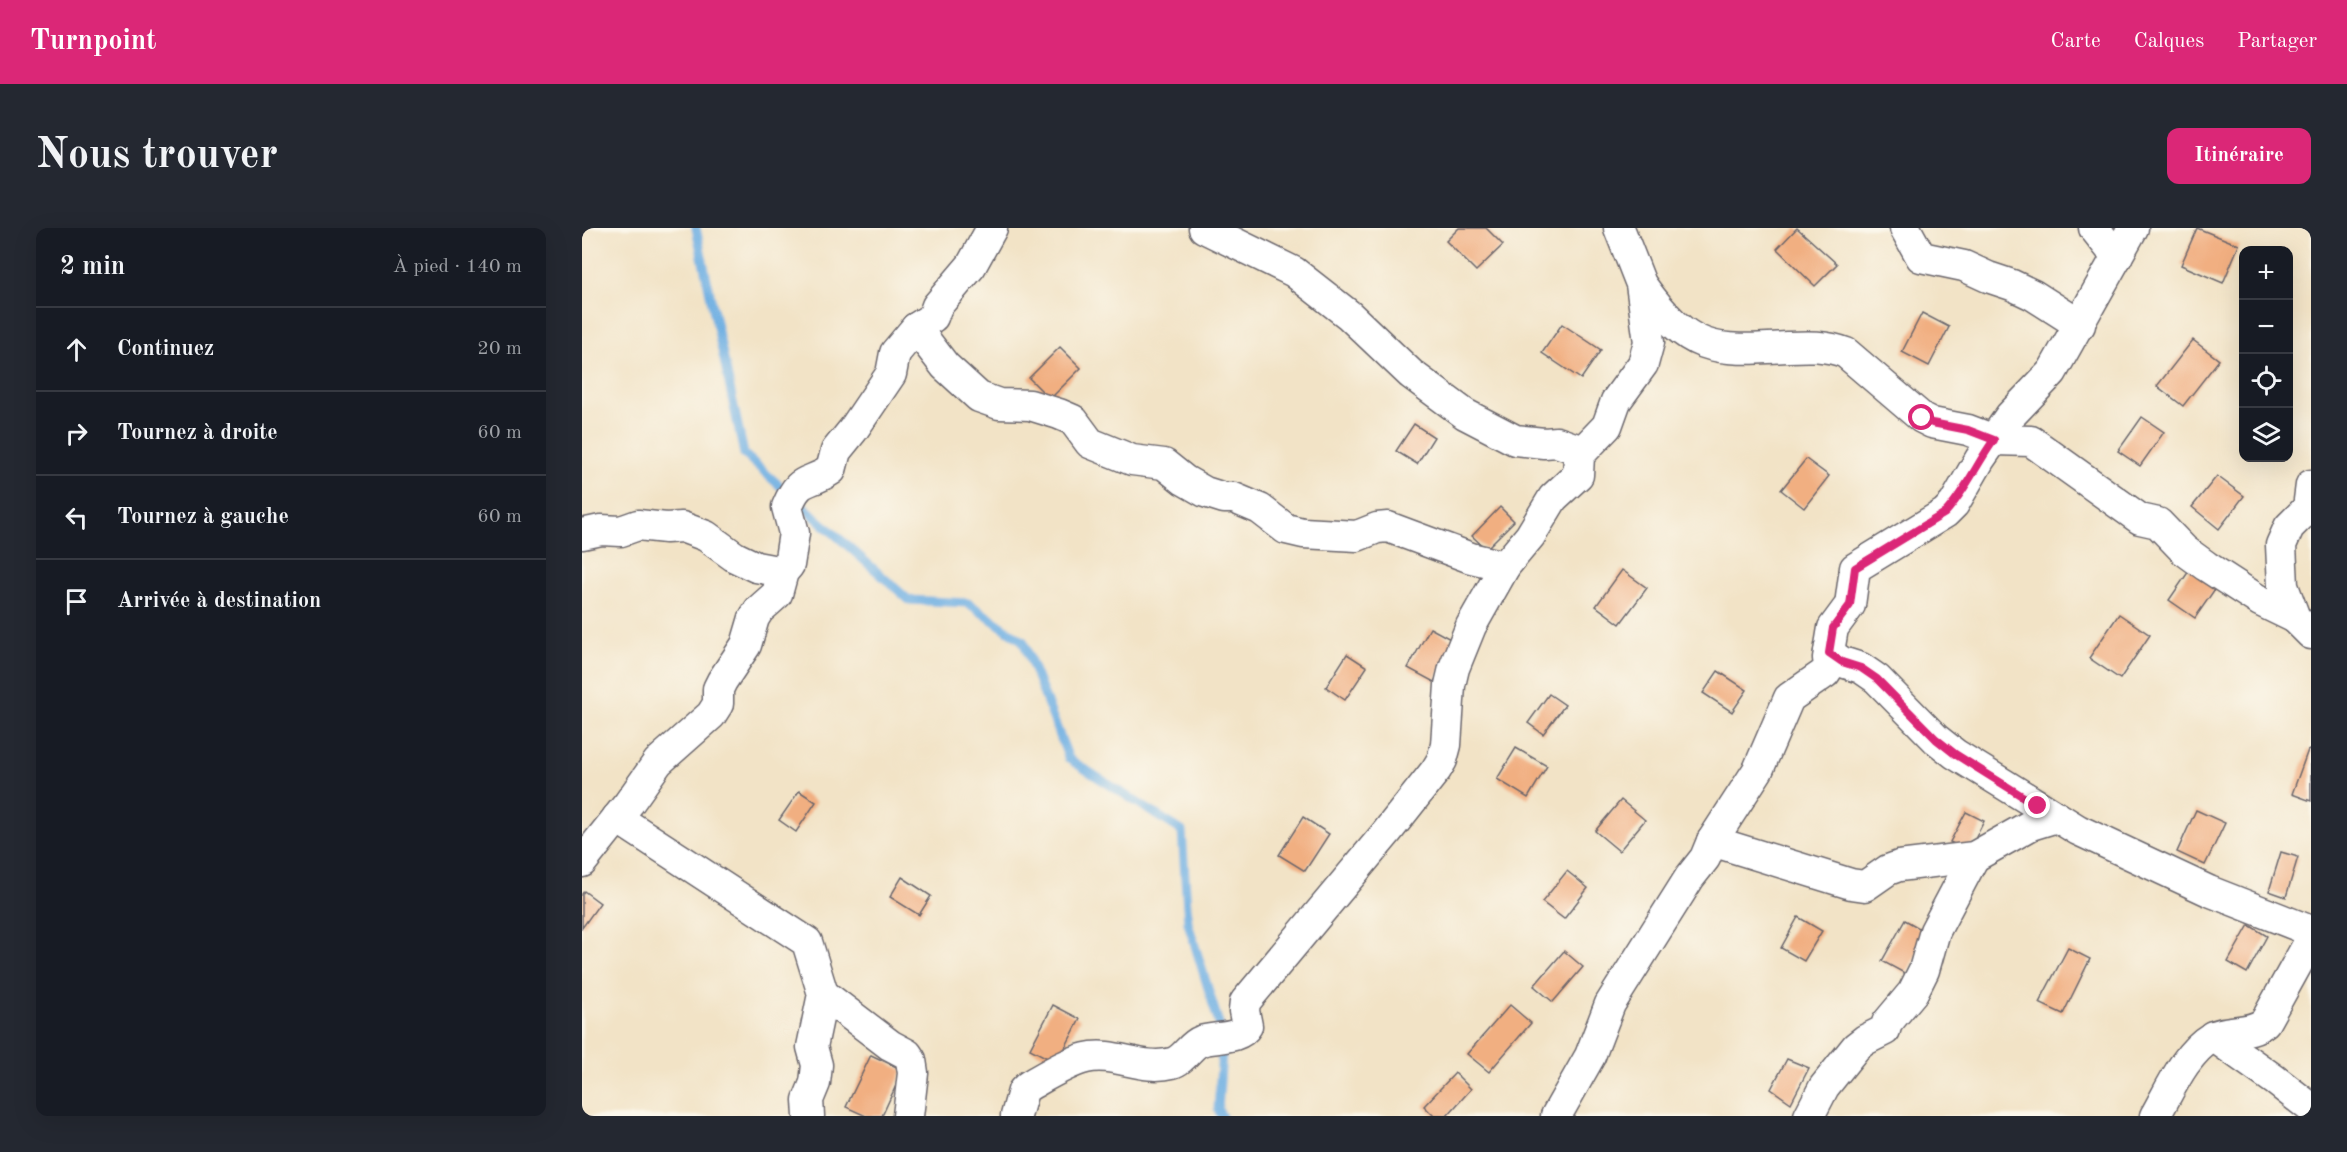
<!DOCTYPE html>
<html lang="fr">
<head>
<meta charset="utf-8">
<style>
	:root { --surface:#171b24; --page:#242831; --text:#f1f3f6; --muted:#9ea1a6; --line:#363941; --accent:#db2777 }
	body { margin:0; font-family:"Old Standard TT",serif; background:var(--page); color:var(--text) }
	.controls { position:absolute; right:18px; top:18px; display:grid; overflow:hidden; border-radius:12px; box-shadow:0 6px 24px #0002 }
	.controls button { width:54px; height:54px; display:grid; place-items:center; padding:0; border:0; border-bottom:2px solid var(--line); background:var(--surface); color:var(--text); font:30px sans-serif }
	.stop { position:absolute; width:18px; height:18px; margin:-14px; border:4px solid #db2777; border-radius:50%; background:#fff }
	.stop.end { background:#db2777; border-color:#fff; box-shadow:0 2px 6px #0008 }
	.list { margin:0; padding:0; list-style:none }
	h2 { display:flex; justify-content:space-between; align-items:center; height:78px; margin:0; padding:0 24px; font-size:26px }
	h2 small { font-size:20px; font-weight:400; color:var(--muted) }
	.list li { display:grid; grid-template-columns:39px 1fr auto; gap:18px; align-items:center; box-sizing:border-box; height:84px; padding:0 24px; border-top:2px solid var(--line) }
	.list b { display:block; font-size:22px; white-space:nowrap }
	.list em { font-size:20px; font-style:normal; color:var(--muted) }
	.icon { flex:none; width:33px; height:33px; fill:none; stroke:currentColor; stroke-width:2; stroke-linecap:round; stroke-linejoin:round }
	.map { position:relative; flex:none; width:1729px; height:888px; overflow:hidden; border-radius:12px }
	header { display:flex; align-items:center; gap:36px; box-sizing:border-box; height:84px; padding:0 30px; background:var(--accent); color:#fff }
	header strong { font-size:28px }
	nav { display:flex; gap:33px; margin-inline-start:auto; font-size:21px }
	.intro { display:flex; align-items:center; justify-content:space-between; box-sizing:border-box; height:144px; padding:0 36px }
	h1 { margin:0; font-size:42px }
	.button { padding:15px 27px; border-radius:12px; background:var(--accent); color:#fff; font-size:21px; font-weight:700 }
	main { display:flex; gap:36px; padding:0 36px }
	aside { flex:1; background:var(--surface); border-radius:12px; box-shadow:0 6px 24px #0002 }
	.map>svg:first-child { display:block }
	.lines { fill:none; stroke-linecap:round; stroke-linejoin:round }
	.stream { stroke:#6eafe2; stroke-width:9 }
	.building { fill:#f1af81 }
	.minor-casing { stroke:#6b666c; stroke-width:33 }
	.minor { stroke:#fff; stroke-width:30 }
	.route { stroke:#db2777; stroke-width:8 }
</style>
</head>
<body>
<header>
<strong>Turnpoint</strong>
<nav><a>Carte</a><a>Calques</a><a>Partager</a></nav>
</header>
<div class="intro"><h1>Nous trouver</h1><a class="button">Itinéraire</a></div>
<main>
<aside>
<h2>2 min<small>À pied · 140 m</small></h2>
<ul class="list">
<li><svg class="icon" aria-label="ahead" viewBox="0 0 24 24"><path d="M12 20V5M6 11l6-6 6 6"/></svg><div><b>Continuez</b></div><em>20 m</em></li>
<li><svg class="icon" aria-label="right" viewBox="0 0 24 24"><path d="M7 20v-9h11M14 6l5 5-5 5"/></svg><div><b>Tournez à droite</b></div><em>60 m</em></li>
<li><svg class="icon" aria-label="left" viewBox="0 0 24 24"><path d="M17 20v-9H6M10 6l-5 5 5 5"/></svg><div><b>Tournez à gauche</b></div><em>60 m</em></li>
<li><svg class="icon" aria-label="arrive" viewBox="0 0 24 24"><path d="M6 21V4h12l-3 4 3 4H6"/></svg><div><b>Arrivée à destination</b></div></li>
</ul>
</aside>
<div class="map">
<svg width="1729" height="888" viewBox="0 0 1729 888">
	<rect width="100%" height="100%" fill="#fbf7ec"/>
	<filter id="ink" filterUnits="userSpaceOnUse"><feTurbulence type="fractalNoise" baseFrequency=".0167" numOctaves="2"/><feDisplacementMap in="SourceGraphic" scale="12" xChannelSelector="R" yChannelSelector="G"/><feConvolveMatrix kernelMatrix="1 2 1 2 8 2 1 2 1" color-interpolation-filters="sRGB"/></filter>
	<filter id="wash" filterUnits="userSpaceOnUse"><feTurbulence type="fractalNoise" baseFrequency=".008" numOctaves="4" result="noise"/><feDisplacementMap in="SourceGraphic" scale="24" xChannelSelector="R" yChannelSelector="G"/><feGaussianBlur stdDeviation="1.35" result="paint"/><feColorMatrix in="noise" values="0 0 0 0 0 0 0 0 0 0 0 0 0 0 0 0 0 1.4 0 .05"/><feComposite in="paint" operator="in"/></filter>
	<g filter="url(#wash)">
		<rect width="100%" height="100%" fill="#f2e3c6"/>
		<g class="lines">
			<path class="stream" d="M114,0L162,226L327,372L386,375L441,413L487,531L600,603L606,695L641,809L636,882L640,888"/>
		</g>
		<g id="blocks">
			<g class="building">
				<path d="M877,0H904L921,17L894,43L864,13Z"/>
				<path d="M1215,0L1255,36L1233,58L1195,21Z"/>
				<path d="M1615,0L1657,17L1641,55L1599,37Z"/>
				<path d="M1340,85L1367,99L1347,138L1320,124Z"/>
				<path d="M980,96L1019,122L999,151L960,125Z"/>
				<path d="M1611,112L1637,132L1601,178L1575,158Z"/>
				<path d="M478,119L499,140L468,171L447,150Z"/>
				<path d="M1560,189L1582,204L1558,238L1536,223Z"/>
				<path d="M832,196L852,209L835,236L814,223Z"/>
				<path d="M1224,231L1247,248L1222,280L1199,262Z"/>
				<path d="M1635,248L1662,268L1637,301L1610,279Z"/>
				<path d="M918,279L932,293L904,321L890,308Z"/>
				<path d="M1609,340L1635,358L1613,390L1587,372Z"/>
				<path d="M1040,342L1065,360L1038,396L1014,378Z"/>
				<path d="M1537,386L1568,407L1538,451L1507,430Z"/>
				<path d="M848,400L874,414L852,454L826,440Z"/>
				<path d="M765,426L785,439L763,472L744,459Z"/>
				<path d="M1136,443L1165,462L1150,484L1121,465Z"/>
				<path d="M967,466L983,477L961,506L946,495Z"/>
				<path d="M934,520L965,538L946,570L915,551Z"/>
				<path d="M1726,522L1729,523V573L1710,566Z"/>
				<path d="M217,563L234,574L214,604L197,592Z"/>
				<path d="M1039,572L1063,592L1037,623L1013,603Z"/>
				<path d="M1614,582L1643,595L1623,637L1595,624Z"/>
				<path d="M1384,584L1402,593L1387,623L1368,614Z"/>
				<path d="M721,589L747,606L723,643L697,627Z"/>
				<path d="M1699,624L1716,629L1704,669L1687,663Z"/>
				<path d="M985,643L1006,660L982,691L960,674Z"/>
				<path d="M320,649L349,668L337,687L308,669Z"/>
				<path d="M2,663L18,675L0,700V666Z"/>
				<path d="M1216,689L1240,703L1222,733L1199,720Z"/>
				<path d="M1323,692L1346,705L1324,746L1300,733Z"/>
				<path d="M1667,697L1685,708L1665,745L1646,734Z"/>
				<path d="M1486,720L1508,731L1481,786L1457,775Z"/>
				<path d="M982,723L1001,739L971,774L952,758Z"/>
				<path d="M471,777L498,791L475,835L448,821Z"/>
				<path d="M928,777L949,795L907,844L885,826Z"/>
				<path d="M289,827L321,842L300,888H284L264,879Z"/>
				<path d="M1205,831L1227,840L1209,875L1189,861Z"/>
				<path d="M873,845L889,861L865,888H852L842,878Z"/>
			</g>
		</g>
	</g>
	<g filter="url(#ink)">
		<use href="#blocks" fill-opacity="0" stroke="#6b666c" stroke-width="1.5"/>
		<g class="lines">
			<defs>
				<g id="minor">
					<path d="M410,0L389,38L355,78L351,89L334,100L363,138L397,169L417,176L448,177L477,186L491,192L508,215L550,232L582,236L602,252L623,264L642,270H652L678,281L704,301L721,305L775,308L795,300L806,299L889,330L923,338"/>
					<path d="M622,0L712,44L767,87L829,146L883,186L933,212L962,215L975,214L992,220L997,227"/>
					<path d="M1323,0L1339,29L1382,38L1406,49L1430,57L1451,67L1498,97"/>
					<path d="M1512,0L1535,29"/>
					<path d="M1061,59C1107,123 1130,124 1205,119C1226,118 1244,117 1264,125L1340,190L1350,195L1386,202L1412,212L1449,213L1558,291L1576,295L1602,322L1624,338L1678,373L1713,390"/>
					<path d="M1729,257L1726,280L1707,299L1699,317L1701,358L1713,390L1729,406"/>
					<path d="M0,306L19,302L39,303L56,297L84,300L100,299L124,308L153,329L174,339L201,344"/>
					<path d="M1247,425L1260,434L1279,440L1295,451L1354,511L1373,526L1496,602L1627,663L1729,703"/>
					<path d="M35,590L225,714L241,766L230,819L235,837L233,855L226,872L227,888"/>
					<path d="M1130,613L1269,656L1283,658L1306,642L1317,638L1392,629L1449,597L1475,589"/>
					<path d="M0,634L47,575L76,534L129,487L136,476V461L140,453L164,417L172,390L177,382L195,366L201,344L207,337L212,305L205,279C218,247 225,258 249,242L254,223L271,202L309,146L313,125L334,100"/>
					<path d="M241,766L308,817L325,826L329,832L331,845L326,888"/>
					<path d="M1631,808L1693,852L1729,880"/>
					<path d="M434,888L441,863L446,858C464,848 484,835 504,830C532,823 560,843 590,835C602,832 608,817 619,813C633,809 658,811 665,798L662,783L663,774L805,604L854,542L860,532L864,517L868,457L872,440L889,398L923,338L948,308L971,270L996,247L997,227L1025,198L1034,173L1061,136L1067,114L1059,56L1037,0"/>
					<path d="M974,888L1008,828L1028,776L1108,649L1123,630L1130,613L1176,542L1207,470L1243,445L1247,439L1246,430L1251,400L1268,377L1273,340L1363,285L1372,276L1398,231L1428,188L1470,144L1551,0"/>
					<path d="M1227,888L1242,859L1274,819L1283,812L1303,802L1305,795L1331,764L1342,742L1353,703L1392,629"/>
					<path d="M1573,888C1588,862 1603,825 1630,809C1646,800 1668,807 1683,794L1729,711"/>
				</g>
			</defs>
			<use href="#minor" class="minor-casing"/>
			<use href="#minor" class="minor"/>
		</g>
	</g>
	<g class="lines" filter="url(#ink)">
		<path class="route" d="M1340,190L1350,195L1386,202L1412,212C1395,235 1383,264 1363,285L1273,340L1268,377L1251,400L1247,425L1260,434L1279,440L1295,451L1354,511L1373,526L1456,578"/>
	</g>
</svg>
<div class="controls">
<button>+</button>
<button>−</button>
<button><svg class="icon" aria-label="locate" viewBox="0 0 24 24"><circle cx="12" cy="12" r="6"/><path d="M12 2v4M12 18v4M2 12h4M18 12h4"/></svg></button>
<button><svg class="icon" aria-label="layers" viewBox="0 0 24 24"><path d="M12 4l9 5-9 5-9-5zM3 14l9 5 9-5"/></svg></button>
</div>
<div class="stop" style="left:1340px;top:190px"></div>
<div class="stop end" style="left:1456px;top:578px"></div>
</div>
</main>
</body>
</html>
